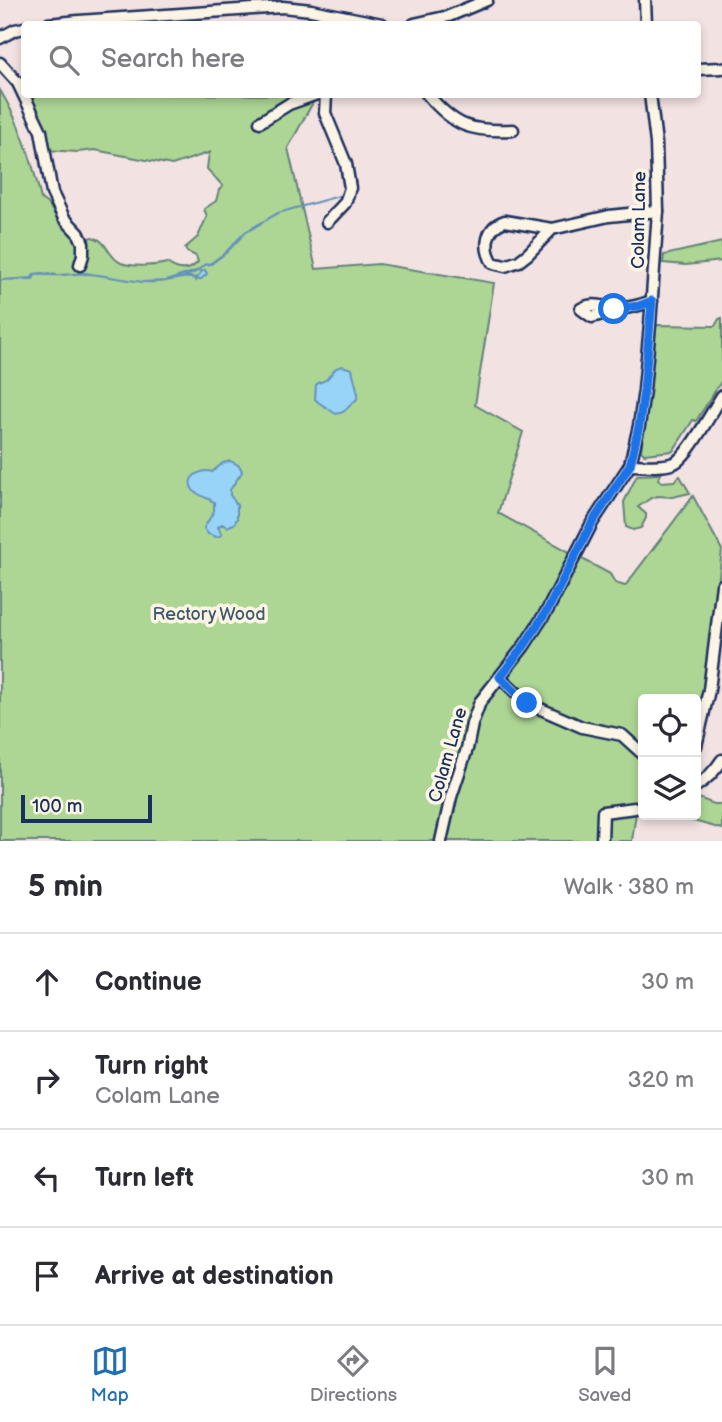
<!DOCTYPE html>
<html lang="en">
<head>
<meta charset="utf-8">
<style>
	:root { --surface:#fff; --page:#f2f2f3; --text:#2b2b33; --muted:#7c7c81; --line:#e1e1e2; --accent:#1f6fb2 }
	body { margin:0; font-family:"Balsamiq Sans",sans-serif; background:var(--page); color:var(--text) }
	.controls { position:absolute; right:21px; bottom:21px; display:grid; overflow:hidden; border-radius:7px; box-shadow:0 4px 10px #0003 }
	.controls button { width:63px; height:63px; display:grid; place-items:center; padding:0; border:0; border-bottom:2px solid var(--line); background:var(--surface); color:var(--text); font:35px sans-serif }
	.scale { position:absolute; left:21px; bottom:18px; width:131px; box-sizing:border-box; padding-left:7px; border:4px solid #1b2f5e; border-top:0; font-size:19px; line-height:24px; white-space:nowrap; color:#1b2f5e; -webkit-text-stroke:5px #fcf5e5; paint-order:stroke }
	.stop { position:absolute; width:21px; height:21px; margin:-16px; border:5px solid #1a73e8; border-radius:50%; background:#fff }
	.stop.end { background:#1a73e8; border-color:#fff; box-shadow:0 2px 7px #0008 }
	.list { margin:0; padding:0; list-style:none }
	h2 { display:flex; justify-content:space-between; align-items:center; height:91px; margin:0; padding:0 28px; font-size:30px }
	h2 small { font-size:23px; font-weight:400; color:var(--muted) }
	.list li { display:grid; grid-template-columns:46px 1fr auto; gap:21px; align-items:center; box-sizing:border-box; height:98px; padding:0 28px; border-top:2px solid var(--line) }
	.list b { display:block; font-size:26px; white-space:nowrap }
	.list p { margin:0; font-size:23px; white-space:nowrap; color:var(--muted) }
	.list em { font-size:23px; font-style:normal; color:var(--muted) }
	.icon { flex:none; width:38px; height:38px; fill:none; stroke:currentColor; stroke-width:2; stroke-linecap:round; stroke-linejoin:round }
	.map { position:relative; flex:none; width:722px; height:841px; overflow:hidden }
	.search { position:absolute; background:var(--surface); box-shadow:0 4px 10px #0003; left:21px; right:21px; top:21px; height:77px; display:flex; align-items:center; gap:18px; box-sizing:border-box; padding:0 24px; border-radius:7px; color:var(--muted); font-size:26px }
	.sheet { height:483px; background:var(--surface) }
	nav { display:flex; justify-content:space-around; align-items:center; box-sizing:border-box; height:98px; border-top:2px solid var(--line); background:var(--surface); font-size:19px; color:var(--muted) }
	nav a { display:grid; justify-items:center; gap:4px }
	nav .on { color:var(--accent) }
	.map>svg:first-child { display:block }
	.green { fill:#add694; stroke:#648279; stroke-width:2 }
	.water { fill:#98d4f8; stroke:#6692ba; stroke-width:2 }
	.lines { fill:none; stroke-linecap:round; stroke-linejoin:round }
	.minor-casing { stroke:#1b2f5e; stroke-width:15 }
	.minor { stroke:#fcf5e5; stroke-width:10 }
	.route { stroke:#1a73e8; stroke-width:9 }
	.labels { text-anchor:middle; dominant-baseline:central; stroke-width:7; stroke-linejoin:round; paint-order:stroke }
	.street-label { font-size:18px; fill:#1b2f5e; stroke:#fcf5e5 }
	.park-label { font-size:18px; fill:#40596c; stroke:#fcf5e5 }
</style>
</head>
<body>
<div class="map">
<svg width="722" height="841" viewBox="0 0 722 841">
	<rect width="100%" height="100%" fill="#f3e2e2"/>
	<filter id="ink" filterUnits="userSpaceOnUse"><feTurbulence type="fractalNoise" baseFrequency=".0143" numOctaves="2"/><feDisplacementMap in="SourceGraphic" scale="14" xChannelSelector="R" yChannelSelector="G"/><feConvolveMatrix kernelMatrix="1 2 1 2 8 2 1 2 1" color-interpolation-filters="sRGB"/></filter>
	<g filter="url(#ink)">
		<g class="green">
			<path d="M0,90C21,125 32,160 41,199L49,205L57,219L80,243H83L91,237C108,239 107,257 121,263C131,267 156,266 167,263C178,271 189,272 198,262L196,256L187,252L185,248L198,237L207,216L204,209L216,201L219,190L223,186L207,169L209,153L211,152L172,165L95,150L78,152L46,150L40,126L27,102L36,96L54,94L317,95L288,148L316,269L379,264L494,283L475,405L523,432L498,513L610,574L615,583L625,586L693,496L722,550L708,672L696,731V699H643V764L632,841H0Z"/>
			<path d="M722,242V261L686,265L663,263L664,255Z"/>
			<path d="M722,318V380L696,421L693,420L673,451L644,454L641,451L656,325L715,326L719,319Z"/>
			<path d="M661,474L658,479L662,482L674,481L680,476L690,493L672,497L658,496L651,498L638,507L646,514V518L641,528L633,530L626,527L624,502L637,475Z"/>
			<path d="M696,797L714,804H722V829L679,817L677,815H696Z"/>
		</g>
		<g class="water">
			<path d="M346,194L278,213L245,233L227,252L211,264L205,265L196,272L185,276L197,278L202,271L205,270L207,274L201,279L196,280V282L195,279C181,275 171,282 157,282C133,284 110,274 85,274C78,273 70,275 63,275C53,276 44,274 35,275L33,279L0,280L32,278L34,274L42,273L58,275L85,273L142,282L166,281L196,271L205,265L211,263L226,252L245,232L278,213Z"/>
			<path d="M342,366L352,369L358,394L357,399L343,412L336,414L318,402L315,399L316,385L318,383L326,380L336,368Z"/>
			<path d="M230,461C235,463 241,465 242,472L230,490V495L237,505V519L234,524L227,527L222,524L218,527L222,535L216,537L208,534L204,528L214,511V502C208,498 197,495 193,490C184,478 201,468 212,472L223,463Z"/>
		</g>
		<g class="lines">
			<defs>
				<g id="minor">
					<path d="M645,0L646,24"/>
					<path d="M48,24L79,21L283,7L311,10L382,24"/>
					<path d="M414,24L449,16L487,0"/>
					<path d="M0,38L15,30L24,28"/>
					<path d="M0,63L18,83L41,131L52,193L64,218L79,234L83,243V255L80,265"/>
					<path d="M698,69L722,68"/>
					<path d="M326,94L325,113L346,164L350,188L345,203L327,222"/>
					<path d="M427,94C455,127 471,132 513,130"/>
					<path d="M260,122L289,104L317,94"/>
					<path d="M552,229L505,221C486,227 483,247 493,263L505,266L519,261L528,254L552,229L609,216L658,211"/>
					<path d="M614,308L606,313L592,317L581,309C593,301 603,308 616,308C628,309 640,305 652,301"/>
					<path d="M630,465C644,465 661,468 674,463C688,457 712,411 722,396"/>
					<path d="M500,677L527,703L582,727L622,735L643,754"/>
					<path d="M696,746L709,690L722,585"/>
					<path d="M696,786C707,779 715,771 722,760"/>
					<path d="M441,841L451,797L467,749L472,724L480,702L524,646L548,609L592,523L630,465L639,426L644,390L650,325L658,211L656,143L650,94"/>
					<path d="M602,841L603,812L635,808"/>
				</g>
			</defs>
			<use href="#minor" class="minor-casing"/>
			<use href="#minor" class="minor"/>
		</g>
	</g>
	<g class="lines" filter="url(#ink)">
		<path class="route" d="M527,703L500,677L524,646L548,609L592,523L630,465L639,426L644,390L652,301L639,306L614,309"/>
	</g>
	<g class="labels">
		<g class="street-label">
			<text transform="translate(639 220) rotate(-89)">Colam Lane</text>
			<text transform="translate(448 755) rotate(-74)">Colam Lane</text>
		</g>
		<g class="park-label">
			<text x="209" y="614">Rectory Wood</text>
		</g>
	</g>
</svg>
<div class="controls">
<button><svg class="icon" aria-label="locate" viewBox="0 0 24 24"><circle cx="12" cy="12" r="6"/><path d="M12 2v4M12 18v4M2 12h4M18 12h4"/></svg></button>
<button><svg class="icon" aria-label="layers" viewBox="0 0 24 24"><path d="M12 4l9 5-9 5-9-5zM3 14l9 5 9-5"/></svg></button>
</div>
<div class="scale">100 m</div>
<div class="stop" style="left:614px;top:309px"></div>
<div class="stop end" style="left:527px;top:703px"></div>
<div class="search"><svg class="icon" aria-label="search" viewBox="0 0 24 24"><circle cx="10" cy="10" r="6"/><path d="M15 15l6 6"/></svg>Search here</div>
</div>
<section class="sheet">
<h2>5 min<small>Walk · 380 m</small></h2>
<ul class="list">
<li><svg class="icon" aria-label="ahead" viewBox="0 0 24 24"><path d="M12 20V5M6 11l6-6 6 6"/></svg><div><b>Continue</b></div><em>30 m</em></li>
<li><svg class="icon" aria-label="right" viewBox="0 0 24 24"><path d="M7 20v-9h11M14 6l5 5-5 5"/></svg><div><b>Turn right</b><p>Colam Lane</p></div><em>320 m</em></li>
<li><svg class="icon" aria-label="left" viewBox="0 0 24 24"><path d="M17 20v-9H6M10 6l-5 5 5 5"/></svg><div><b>Turn left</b></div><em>30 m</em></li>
<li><svg class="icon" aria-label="arrive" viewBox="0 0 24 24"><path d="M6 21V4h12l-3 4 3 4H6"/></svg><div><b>Arrive at destination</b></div></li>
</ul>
</section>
<nav>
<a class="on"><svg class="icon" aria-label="map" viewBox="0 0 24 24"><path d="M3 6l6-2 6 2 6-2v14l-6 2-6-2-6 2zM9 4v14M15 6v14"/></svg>Map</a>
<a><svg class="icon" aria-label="directions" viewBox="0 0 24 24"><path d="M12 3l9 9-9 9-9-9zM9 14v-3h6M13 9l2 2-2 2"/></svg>Directions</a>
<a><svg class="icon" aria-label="saved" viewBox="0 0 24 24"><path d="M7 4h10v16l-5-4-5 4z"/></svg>Saved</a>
</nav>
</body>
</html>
